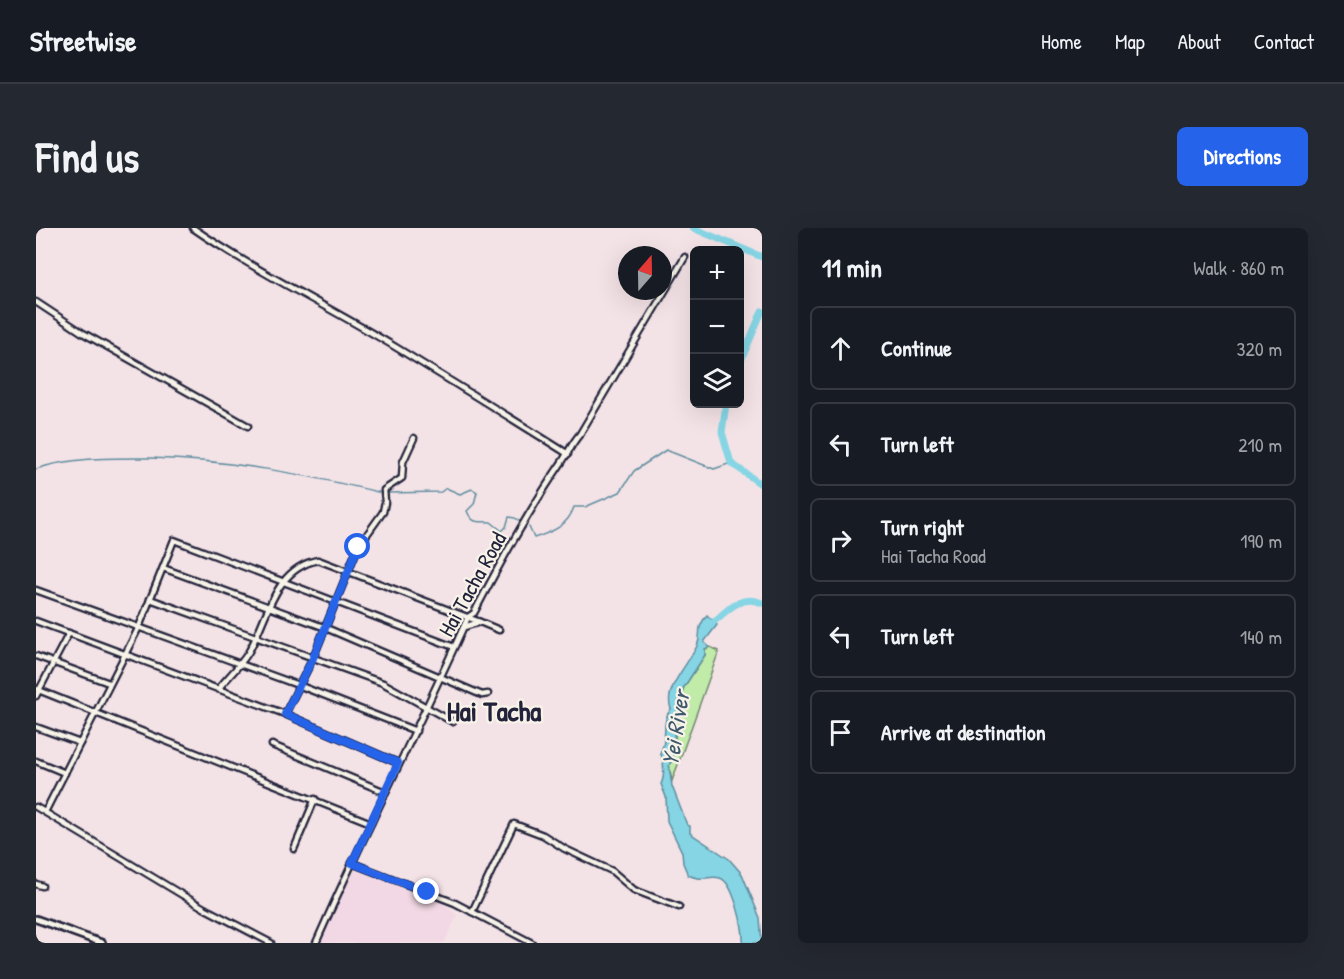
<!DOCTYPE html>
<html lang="en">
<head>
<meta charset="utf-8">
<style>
	:root { --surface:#171b24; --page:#242831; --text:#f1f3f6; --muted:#9ea1a6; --line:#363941; --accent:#2563eb }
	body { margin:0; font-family:"Patrick Hand",sans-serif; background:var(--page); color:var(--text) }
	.controls { position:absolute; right:18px; top:18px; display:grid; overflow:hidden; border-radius:9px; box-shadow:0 6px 24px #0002 }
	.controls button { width:54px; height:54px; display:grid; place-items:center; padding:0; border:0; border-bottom:2px solid var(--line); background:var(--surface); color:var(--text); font:30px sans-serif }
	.compass { position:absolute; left:582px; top:18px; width:54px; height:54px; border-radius:50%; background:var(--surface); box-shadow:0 6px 24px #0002; rotate:20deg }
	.stop { position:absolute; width:18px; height:18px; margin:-14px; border:4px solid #2563eb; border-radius:50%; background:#fff }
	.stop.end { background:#2563eb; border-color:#fff; box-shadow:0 2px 6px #0008 }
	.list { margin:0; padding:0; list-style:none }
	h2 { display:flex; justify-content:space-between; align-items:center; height:78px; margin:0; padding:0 24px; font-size:26px }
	h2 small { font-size:20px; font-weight:400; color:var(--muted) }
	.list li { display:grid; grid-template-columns:39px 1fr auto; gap:18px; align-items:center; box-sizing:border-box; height:84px; margin:0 12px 12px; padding:0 12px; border:2px solid var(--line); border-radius:9px }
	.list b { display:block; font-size:22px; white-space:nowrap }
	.list p { margin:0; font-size:20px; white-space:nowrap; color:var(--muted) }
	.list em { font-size:20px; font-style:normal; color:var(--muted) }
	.icon { flex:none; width:33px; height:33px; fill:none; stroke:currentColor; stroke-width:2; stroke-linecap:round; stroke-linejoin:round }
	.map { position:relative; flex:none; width:726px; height:715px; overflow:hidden; border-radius:9px }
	header { display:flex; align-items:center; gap:36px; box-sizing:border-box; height:84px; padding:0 30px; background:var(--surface); border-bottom:2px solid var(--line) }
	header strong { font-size:28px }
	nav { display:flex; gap:33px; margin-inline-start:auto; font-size:21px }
	.intro { display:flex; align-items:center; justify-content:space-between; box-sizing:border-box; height:144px; padding:0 36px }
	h1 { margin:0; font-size:42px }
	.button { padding:15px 27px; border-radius:9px; background:var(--accent); color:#fff; font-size:21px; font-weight:700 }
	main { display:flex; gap:36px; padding:0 36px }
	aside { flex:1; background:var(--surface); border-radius:9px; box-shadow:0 6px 24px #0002 }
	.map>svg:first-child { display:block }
	.built { fill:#f2d8e4 }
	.green { fill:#c1eba8; stroke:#728672; stroke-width:1.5 }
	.water { fill:#86d5e4; stroke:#5e8da0; stroke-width:1.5 }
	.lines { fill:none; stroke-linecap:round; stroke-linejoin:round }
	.stream { stroke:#5e8da0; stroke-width:1.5 }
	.river { stroke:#86d5e4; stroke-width:7 }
	.minor-casing { stroke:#22223b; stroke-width:9 }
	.tertiary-casing { stroke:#22223b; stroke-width:10 }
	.minor { stroke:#f7f3e8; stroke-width:4.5 }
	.tertiary { stroke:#f7f3e8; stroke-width:5 }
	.route { stroke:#2563eb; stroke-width:8 }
	.labels { text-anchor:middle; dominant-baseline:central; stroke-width:4.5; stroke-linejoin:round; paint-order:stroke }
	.street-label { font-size:22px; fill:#22223b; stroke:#f7f3e8 }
	.water-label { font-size:24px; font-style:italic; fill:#40586e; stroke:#f7f3e8 }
	.district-label { font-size:28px; font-weight:bold; fill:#22223b; stroke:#f7f3e8 }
</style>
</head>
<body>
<header>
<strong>Streetwise</strong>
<nav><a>Home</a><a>Map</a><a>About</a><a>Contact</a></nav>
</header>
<div class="intro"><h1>Find us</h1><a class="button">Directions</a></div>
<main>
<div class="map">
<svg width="726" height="715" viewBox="0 0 726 715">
	<rect width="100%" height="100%" fill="#f4e3e6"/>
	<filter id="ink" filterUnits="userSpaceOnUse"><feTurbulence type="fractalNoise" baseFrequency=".0167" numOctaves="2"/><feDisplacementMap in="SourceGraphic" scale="12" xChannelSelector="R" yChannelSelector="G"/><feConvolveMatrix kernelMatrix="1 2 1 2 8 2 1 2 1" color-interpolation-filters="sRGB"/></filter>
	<g filter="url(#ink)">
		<path class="built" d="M317,636L405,673L421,688L408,715H280L285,710Z"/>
		<path class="green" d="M674,419L683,423L636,553L633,539L640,520L638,494L643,472L648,459L669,427V421Z"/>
		<path class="water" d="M671,387L681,397L668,414L673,419L669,421V427L648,459L643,472L638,506L640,520L633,538L636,558L651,597L654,598V605L693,631L706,646L724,690L726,715H707C708,702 698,654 684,650C673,647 667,654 652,647L647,635L646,624L631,593L630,569L625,556C629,549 628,530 624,525C633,511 624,494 635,481C627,461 652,437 661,418C667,404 658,404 671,387Z"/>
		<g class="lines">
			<g class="stream">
				<path d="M0,241C36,229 77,230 114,230C194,232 268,246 346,265"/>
				<path d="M350,265L405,264L410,260L424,266L436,261L441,264L438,276L431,283C437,297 442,293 455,294L466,303L470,299L473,289L479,290L486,295"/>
				<path d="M493,299L498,310C516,304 532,298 538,279H549L584,264L598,243L630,222L678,241L695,235"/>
			</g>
			<g class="river">
				<path d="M657,0L726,29"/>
				<path d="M704,135L726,83"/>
				<path d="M690,176L686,204L695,235L726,257"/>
				<path d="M672,399C689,385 703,365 726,375"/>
			</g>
			<defs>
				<g id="minor">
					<path d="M157,0C222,45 294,79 361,120C418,155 475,190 532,226"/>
					<path d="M0,74L47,105L212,198"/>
					<path d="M127,340L290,400L446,467L452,466"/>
					<path d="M0,362L262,457L380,503"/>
					<path d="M114,371L347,455L417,494"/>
					<path d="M0,393L249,486L362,535"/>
					<path d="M428,399L444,394L463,402"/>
					<path d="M0,428L73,455"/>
					<path d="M0,461L335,595"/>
					<path d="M182,461C192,449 204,438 212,425C232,391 237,341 282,332L444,394"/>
					<path d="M0,468L33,405"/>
					<path d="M249,486L277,430L322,319L347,284L349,274L348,262L366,250L367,234L378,210"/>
					<path d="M0,499L44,515"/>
					<path d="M236,517L349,564"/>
					<path d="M0,533L29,545"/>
					<path d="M0,579L168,680L235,715"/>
					<path d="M9,584L103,399L138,312L418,419"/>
					<path d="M258,621L279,571"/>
					<path d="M316,635L419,675L496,715"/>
					<path d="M0,656L6,658"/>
					<path d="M436,684L478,596L507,607L529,621L576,643L598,662L643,679"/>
					<path d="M280,715C328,605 383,499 432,389L438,385C464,335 492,284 524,237C532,226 535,216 544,206L649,29"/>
				</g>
				<path id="tertiary" d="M0,691L66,715"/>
			</defs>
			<use href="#minor" class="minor-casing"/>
			<use href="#tertiary" class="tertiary-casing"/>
			<use href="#minor" class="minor"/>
			<use href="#tertiary" class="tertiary"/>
		</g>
	</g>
	<g class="lines" filter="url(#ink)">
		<path class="route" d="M322,319L277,430L249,486L362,535L316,635L391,664"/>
	</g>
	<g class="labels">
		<g class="street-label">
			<text transform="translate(436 356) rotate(-61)">Hai Tacha Road</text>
		</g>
		<g class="water-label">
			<text transform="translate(639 500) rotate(-81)">Yei River</text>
		</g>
		<g class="district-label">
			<text x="458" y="483">Hai Tacha</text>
		</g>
	</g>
</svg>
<div class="controls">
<button>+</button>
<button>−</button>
<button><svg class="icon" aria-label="layers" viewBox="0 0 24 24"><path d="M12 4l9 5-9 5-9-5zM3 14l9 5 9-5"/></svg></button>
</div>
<svg class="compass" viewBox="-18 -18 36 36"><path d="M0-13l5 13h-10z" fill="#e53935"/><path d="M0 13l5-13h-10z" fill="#9ea1a6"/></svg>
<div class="stop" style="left:322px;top:319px"></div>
<div class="stop end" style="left:391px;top:664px"></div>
</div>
<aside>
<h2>11 min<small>Walk · 860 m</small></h2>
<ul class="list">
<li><svg class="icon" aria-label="ahead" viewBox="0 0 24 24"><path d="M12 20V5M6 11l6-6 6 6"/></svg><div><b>Continue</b></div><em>320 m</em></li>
<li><svg class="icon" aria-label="left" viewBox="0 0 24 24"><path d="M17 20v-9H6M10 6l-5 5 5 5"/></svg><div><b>Turn left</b></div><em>210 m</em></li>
<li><svg class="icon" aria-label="right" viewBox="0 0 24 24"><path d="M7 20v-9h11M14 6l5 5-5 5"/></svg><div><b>Turn right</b><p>Hai Tacha Road</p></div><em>190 m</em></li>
<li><svg class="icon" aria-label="left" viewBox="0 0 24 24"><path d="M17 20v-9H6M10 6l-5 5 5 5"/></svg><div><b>Turn left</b></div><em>140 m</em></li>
<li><svg class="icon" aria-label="arrive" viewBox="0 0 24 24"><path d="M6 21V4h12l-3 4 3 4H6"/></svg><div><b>Arrive at destination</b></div></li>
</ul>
</aside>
</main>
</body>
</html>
